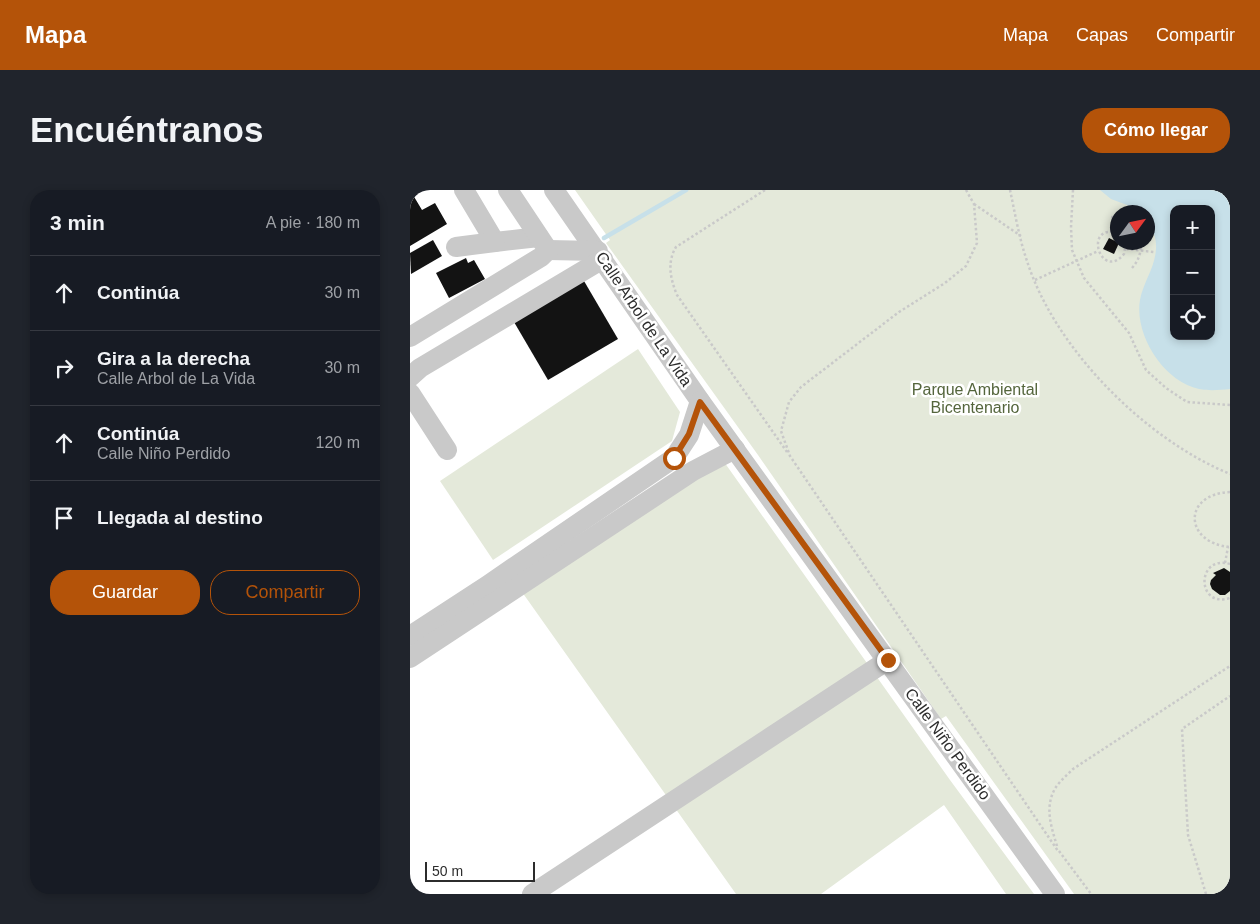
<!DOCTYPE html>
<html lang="es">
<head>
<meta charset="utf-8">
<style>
	:root { --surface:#171b24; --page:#20242c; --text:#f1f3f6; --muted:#9ea1a6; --line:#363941; --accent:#b45309 }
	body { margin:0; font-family:Helvetica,sans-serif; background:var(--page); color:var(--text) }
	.controls { position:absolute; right:15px; top:15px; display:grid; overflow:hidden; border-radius:10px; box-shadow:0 2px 8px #0003 }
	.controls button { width:45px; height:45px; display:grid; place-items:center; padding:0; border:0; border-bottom:1px solid var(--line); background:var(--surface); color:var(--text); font:25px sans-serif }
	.compass { position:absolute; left:700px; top:15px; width:45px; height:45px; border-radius:50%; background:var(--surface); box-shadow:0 2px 8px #0003; rotate:57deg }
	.scale { position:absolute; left:15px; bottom:12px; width:110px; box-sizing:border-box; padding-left:5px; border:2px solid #2c2c2c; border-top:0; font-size:14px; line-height:18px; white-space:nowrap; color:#2c2c2c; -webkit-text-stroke:4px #fff; paint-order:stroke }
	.stop { position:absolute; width:15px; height:15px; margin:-11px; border:4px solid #b45309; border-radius:50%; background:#fff }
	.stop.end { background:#b45309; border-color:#fff; box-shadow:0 1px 5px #0008 }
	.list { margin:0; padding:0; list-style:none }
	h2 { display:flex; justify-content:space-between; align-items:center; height:65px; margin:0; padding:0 20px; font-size:21px }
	h2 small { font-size:16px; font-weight:400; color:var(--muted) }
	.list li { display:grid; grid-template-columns:32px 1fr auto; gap:15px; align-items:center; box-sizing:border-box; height:75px; padding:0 20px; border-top:1px solid var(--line) }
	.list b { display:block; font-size:19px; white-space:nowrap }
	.list p { margin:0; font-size:16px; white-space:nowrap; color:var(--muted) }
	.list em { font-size:16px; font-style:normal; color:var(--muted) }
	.actions { display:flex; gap:10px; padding:15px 20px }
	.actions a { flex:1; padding:11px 0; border:1px solid var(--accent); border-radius:20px; text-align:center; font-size:18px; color:var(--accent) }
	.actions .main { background:var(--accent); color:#fff }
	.icon { flex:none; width:28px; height:28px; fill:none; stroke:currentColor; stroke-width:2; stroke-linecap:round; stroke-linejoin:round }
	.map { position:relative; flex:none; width:820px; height:704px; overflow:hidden; border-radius:20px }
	header { display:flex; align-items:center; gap:30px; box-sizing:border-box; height:70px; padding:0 25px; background:var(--accent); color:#fff }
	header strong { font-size:24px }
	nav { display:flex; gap:28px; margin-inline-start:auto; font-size:18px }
	.intro { display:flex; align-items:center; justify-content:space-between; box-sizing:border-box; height:120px; padding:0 30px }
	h1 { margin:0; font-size:35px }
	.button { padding:12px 22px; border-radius:20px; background:var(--accent); color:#fff; font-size:18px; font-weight:700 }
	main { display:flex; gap:30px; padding:0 30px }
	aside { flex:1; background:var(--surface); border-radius:20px; box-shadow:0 2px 8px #0003 }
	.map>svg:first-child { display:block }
	.green { fill:#e4e9da; fill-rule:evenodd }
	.water { fill:#c7e0e9; fill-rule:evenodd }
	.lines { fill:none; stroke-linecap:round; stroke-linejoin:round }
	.stream { stroke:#c7e0e9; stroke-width:4.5 }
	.building { fill:#131313 }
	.path { stroke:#c9c9c9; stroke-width:2.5; stroke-dasharray:2.5 2.5; stroke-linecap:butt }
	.minor { stroke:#c9c9c9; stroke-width:20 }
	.route { stroke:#b45309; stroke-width:6 }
	.labels { text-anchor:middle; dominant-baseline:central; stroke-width:5; stroke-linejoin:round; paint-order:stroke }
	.street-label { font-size:16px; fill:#2c2c2c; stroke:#fff }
	.park-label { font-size:16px; fill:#54653c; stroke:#fff }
</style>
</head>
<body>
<header>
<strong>Mapa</strong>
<nav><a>Mapa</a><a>Capas</a><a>Compartir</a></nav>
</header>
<div class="intro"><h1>Encuéntranos</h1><a class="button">Cómo llegar</a></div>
<main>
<aside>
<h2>3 min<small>A pie · 180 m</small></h2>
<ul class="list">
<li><svg class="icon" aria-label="ahead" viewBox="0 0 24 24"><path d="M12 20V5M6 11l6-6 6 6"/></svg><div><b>Continúa</b></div><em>30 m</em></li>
<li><svg class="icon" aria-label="right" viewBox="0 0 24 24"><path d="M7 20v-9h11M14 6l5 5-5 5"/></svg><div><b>Gira a la derecha</b><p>Calle Arbol de La Vida</p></div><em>30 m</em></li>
<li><svg class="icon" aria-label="ahead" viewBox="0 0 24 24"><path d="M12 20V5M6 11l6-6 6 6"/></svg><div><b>Continúa</b><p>Calle Niño Perdido</p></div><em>120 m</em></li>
<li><svg class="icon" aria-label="arrive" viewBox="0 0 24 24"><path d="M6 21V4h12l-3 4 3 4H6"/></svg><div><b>Llegada al destino</b></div></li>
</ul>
<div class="actions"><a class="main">Guardar</a><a>Compartir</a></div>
</aside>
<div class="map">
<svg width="820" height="704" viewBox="0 0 820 704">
	<rect width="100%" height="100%" fill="#fff"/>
	<g class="green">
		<path d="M165,0H820V704H664L536,526L531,529L348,265L196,53L200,50ZM764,19H801V146H764ZM708,22H738V52H708Z"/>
		<path d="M228,159L270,222L262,251L83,370L30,291Z"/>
		<path d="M312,269L540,590L624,704H596L534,615L411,704H326L112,402Z"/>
	</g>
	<path class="water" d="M690,0H820V199C810,200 799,201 789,199C754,192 724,145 730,110C733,92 747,75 746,55C746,43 738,35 738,22H729L717,15L701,9ZM764,19H801V146H764Z"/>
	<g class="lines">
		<path class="stream" d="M194,48L276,0"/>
	</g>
	<g class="building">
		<path d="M3,5L12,20L25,13L37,34L0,56V6Z"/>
		<path d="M699,48L709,53L704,64L693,59Z"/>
		<path d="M23,50L32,66L1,84L0,63Z"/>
		<path d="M56,68L58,73L64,70L75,89L39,108L26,83Z"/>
		<path d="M174,91L208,149L138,190L104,132Z"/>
		<path d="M814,378L820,382V401L815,405H810L802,399L800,394L801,390L806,385L803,383Z"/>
	</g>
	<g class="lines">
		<g class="path">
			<path d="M355,0L266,57C257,72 260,88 267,105L377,262"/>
			<path d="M556,0L564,14L567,53L556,76L535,93L489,122L391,197L379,212L371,241L380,266L648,661"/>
			<path d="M600,0C605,23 609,48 617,71C645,159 735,249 820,284"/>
			<path d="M663,0L661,37L662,60L674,88L719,143L736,180L756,198L777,212L820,215"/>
			<path d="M564,14L611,46"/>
			<path d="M701,27L708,28"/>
			<path d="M708,43C672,33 691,92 714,64L716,52"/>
			<path d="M716,59L744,62"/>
			<path d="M722,78C729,70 731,63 731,52"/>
			<path d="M625,90L688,61"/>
			<path d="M820,302C772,304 774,353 820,357"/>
			<path d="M815,373L818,357"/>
			<path d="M820,374C786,364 786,419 820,408"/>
			<path d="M647,656C641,636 634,616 646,597C650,591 657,585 663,579L820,476"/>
			<path d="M649,661L681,704"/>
			<path d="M796,704L778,645L772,539L820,506"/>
		</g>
		<g class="minor">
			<path d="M54,0L85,52L129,47"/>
			<path d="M144,0L290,211L645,704"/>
			<path d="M46,57L85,52"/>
			<path d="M138,60L188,61"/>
			<path d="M0,147L131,67L138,60L98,0"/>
			<path d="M0,187L10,178L193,69"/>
			<path d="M0,203L37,260"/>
			<path d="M0,446L78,395L264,268L279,245L290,211"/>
			<path d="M0,468L283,281L325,259"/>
			<path d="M122,704L478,470"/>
		</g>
	</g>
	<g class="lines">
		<path class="route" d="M264,268L279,244L290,212L478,470"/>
	</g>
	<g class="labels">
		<g class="street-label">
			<text transform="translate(234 129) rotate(56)">Calle Arbol de La Vida</text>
			<text transform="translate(538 554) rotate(54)">Calle Niño Perdido</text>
		</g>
		<g class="park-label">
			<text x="565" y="199">Parque Ambiental<tspan x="565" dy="18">Bicentenario</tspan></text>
		</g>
	</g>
</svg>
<div class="controls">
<button>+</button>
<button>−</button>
<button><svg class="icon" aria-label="locate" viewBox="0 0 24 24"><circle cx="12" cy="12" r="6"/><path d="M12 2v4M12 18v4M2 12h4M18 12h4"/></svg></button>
</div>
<svg class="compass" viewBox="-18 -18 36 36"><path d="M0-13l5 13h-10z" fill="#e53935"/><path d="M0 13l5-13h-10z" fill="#9ea1a6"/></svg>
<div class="scale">50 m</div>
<div class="stop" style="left:264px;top:268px"></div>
<div class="stop end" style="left:478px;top:470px"></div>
</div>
</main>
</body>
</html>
